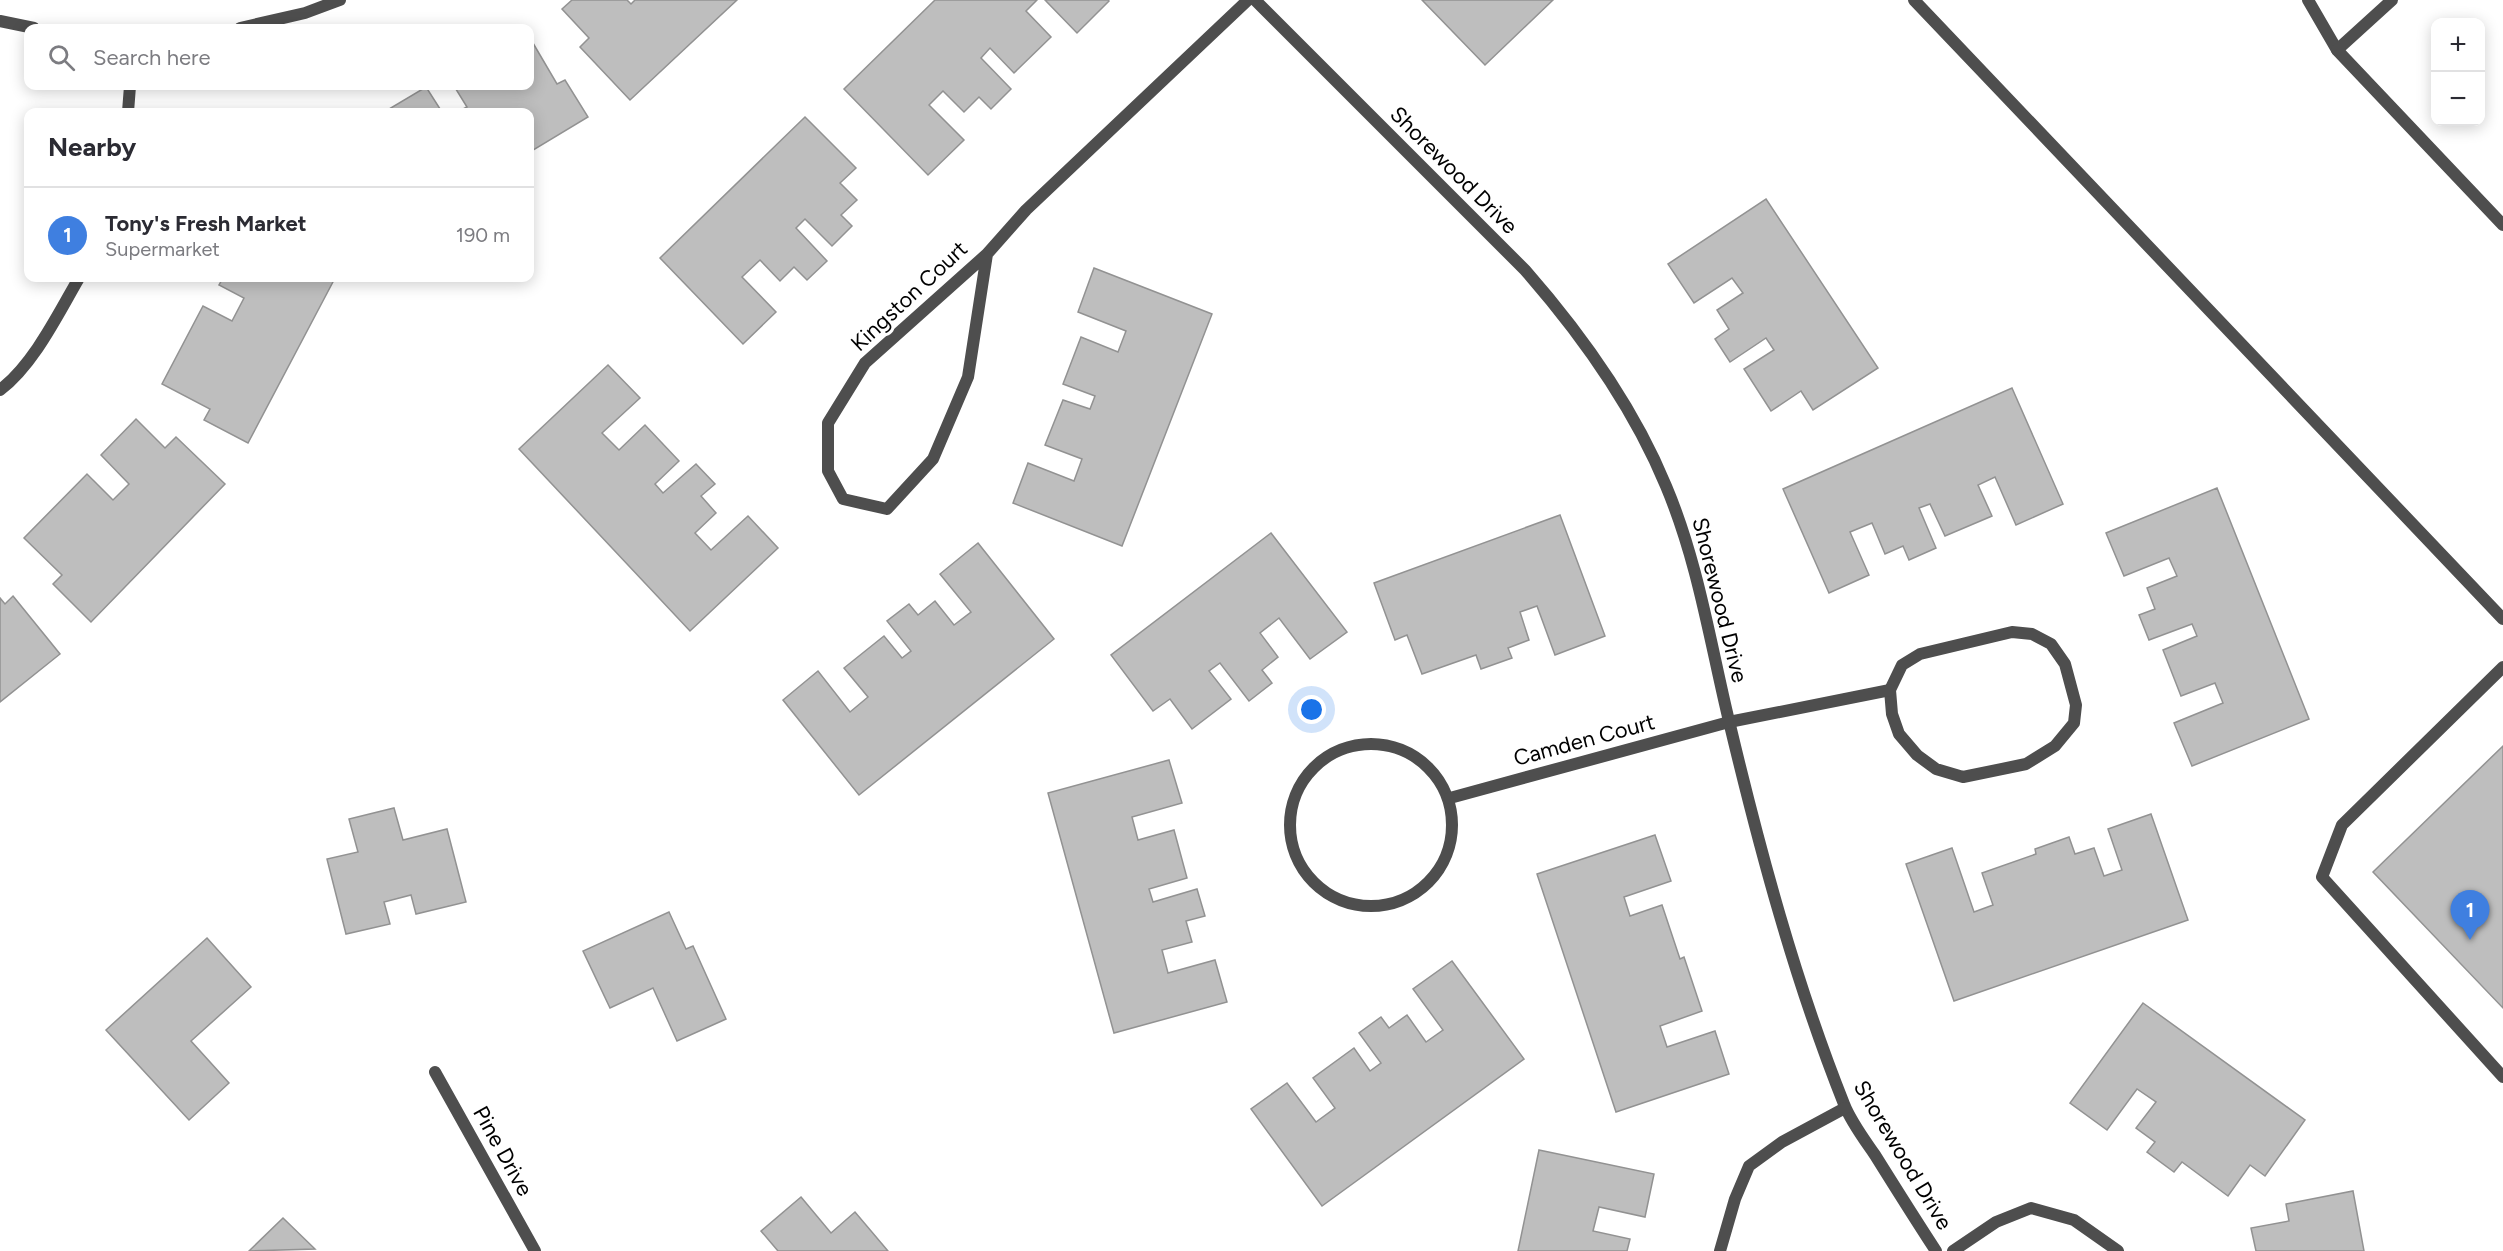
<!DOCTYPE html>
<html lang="en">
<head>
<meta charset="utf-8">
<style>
	:root { --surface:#fff; --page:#f7f7f7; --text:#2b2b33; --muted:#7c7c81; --line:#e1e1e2; --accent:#0b8043 }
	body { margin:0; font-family:Figtree,sans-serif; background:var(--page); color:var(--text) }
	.controls { position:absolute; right:18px; top:18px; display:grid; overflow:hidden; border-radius:12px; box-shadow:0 3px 15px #0003 }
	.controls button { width:54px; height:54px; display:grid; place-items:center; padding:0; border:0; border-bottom:2px solid var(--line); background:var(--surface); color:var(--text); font:30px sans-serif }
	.you { position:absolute; left:1312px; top:710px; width:21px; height:21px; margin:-15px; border:4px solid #fff; border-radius:50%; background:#1a73e8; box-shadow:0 0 0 9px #1a73e833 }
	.badge { display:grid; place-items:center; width:39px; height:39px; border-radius:50%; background:var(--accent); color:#fff; font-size:20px; font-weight:700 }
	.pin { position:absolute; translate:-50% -50px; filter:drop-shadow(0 2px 3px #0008) }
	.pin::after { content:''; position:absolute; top:32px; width:21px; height:18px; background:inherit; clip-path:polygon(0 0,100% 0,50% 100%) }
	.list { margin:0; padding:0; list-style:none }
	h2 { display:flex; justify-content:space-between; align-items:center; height:78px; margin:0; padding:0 24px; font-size:26px }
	h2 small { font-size:20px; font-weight:400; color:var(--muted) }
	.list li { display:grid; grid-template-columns:39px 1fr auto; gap:18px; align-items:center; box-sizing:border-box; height:96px; padding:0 24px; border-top:2px solid var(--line) }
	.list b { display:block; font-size:22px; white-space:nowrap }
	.list p { margin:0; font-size:20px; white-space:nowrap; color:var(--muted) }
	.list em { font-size:20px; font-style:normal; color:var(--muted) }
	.icon { flex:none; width:33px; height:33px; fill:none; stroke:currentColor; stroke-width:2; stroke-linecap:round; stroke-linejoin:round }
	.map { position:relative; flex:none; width:2503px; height:1251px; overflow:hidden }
	.search { position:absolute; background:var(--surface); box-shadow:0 3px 15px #0003; left:24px; top:24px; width:510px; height:66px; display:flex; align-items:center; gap:15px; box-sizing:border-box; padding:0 21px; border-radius:12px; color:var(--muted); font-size:22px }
	.panel { position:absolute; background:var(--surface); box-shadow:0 3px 15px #0003; left:24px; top:108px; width:510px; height:174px; border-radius:12px }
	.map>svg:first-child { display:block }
	.building { fill:#bebebe; stroke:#929292; stroke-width:1.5 }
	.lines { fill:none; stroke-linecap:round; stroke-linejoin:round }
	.lane { stroke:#4e4e4e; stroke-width:12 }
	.street { stroke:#4e4e4e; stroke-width:12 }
	.labels { text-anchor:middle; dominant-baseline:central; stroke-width:6; stroke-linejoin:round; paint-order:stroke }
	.street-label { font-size:22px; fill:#000; stroke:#fff }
</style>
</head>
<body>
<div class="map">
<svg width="2503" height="1251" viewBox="0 0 2503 1251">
	<rect width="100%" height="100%" fill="#fff"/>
	<g class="building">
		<path d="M572,0H627L631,4L635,0H737L630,100L580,47L589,38L562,9Z"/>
		<path d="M935,0H1037L1026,11L1051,37L1014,73L990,48L981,58L1011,89L991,109L979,97L964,112L943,91L929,105L964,140L928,175L844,89Z"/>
		<path d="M1045,0H1108L1109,1L1077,33Z"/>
		<path d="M1422,0H1553L1485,65Z"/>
		<path d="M530,38L557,84L565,80L588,117L530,152V112H457L467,107L454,86H530Z"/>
		<path d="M426,87L442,112H384Z"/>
		<path d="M805,117L856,168L840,183L857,200L841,215L852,226L832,246L805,219L796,228L827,261L807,280L794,267L780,281L760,260L742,277L776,312L743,344L660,258Z"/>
		<path d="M1766,199L1878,368L1813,410L1801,391L1771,411L1744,369L1774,350L1766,338L1730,362L1715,339L1729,329L1717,310L1743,293L1732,278L1694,303L1668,264Z"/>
		<path d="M1094,268L1212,314L1122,546L1013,503L1028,463L1074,481L1082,459L1045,445L1063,400L1090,409L1095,396L1063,384L1081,337L1118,352L1126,331L1078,312Z"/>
		<path d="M223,278H335L248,443L204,420L210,409L162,384L203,306L232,321L244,298L219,285Z"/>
		<path d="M608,365L640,398L602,433L619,450L645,425L679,461L655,484L663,493L696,464L715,484L701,496L716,513L695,533L711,550L748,516L778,548L690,631L519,449Z"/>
		<path d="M2012,388L2063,504L2016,525L1995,477L1978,485L1992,516L1945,536L1930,504L1919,508L1936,548L1909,560L1903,546L1885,554L1872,523L1850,532L1869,575L1829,593L1783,489Z"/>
		<path d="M136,419L165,448L176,437L225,484L91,622L53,584L62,575L24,538L87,474L113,500L129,484L101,455Z"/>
		<path d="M2217,488L2309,719L2192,766L2174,723L2223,703L2215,683L2181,696L2163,650L2197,636L2192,624L2149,640L2139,615L2155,609L2147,588L2177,576L2169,558L2124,576L2106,533Z"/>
		<path d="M1560,515L1605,636L1555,655L1537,606L1520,612L1529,640L1508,648L1512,658L1481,669L1476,655L1422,674L1407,635L1395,640L1374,583Z"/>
		<path d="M1271,533L1347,632L1310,659L1279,618L1260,633L1278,657L1262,670L1272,683L1249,701L1220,663L1209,671L1231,699L1192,729L1170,699L1153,711L1111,655Z"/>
		<path d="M978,543L1054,639L859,795L783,700L818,671L850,712L868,697L844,668L884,636L902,658L911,651L887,621L909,604L918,615L935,601L954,625L971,612L940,574Z"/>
		<path d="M13,596L60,654L0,702V598L5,604Z"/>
		<path d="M2503,746V1008L2373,872Z"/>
		<path d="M1169,760L1182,803L1132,817L1138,840L1174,830L1187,878L1149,889L1153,902L1197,889L1205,916L1186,921L1192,942L1162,950L1168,973L1215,960L1227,1002L1114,1033L1048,793Z"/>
		<path d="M394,808L403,840L447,829L466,902L416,914L411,895L384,902L390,924L346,934L327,859L358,852L349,819Z"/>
		<path d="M2151,814L2188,920L1954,1001L1906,864L1952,848L1974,912L1993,905L1982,873L2036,854L2035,849L2069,837L2075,854L2094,848L2104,876L2122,870L2108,829Z"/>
		<path d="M1655,835L1671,881L1624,897L1630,916L1662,905L1680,959L1684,957L1702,1011L1660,1026L1667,1047L1715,1031L1729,1074L1616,1112L1537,874Z"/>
		<path d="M669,912L686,949L693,946L726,1019L677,1041L653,988L610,1008L583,951Z"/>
		<path d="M207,938L251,987L191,1041L229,1083L189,1120L106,1030Z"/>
		<path d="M1452,961L1524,1059L1322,1206L1251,1109L1287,1083L1316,1122L1335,1108L1313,1078L1354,1048L1370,1071L1381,1063L1359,1033L1381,1017L1389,1028L1407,1015L1426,1042L1443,1030L1413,989Z"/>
		<path d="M2143,1003L2305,1120L2265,1176L2250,1165L2228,1196L2182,1162L2174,1172L2147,1152L2155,1142L2136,1128L2156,1102L2137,1089L2107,1130L2070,1103Z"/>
		<path d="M1539,1150L1654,1174L1645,1217L1599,1207L1593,1231L1630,1239L1627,1251H1518Z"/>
		<path d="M2353,1191L2364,1251H2256L2251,1228L2289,1221L2286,1204Z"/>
		<path d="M801,1197L831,1233L855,1212L888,1251H778L761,1231Z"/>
		<path d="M283,1218L315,1249L249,1251Z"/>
	</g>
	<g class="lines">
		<g class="lane">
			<path d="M1914,0L2503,619"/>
			<path d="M2308,0L2337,50L2503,225"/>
			<path d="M2337,50L2392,0"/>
			<path d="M2503,667L2342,825L2322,877L2503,1077"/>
		</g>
		<g class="street">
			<path d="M1255,0L1525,270C1582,335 1633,406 1666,486C1698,562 1710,642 1729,721C1760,851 1795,981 1844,1104C1851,1122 1864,1139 1875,1155C1895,1187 1915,1219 1936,1251"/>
			<path d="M0,21L34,28"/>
			<path d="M240,28L305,13L340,0"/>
			<path d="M128,112L130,86"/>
			<path d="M987,254L968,377L933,459L887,509L843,499L828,471V423L865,363L987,254L1026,210L1248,0"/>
			<path d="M0,390C34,364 58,314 79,278"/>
			<path d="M2012,632L2032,634L2051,644L2065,664L2076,705L2074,723L2055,746L2026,764L1963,777L1936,769L1917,755L1899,734L1892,714L1890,690L1902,665L1920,654Z"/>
			<circle cx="1371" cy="825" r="81"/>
			<path d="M1450,798L1729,722L1890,690"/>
			<path d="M435,1072L535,1251"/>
			<path d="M1720,1251L1735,1199L1749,1166L1782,1142L1845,1108"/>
			<path d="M1953,1251L1996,1222L2031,1208L2074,1220L2118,1251"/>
		</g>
	</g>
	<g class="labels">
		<g class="street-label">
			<text transform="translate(1454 170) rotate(45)">Shorewood Drive</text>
			<text transform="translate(909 296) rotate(-43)">Kingston Court</text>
			<text transform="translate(1720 600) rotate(76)">Shorewood Drive</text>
			<text transform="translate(1584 740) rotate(-15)">Camden Court</text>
			<text transform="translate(503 1151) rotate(61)">Pine Drive</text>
			<text transform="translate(1903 1155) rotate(59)">Shorewood Drive</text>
		</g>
	</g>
</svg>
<div class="controls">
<button>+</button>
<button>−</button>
</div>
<div class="you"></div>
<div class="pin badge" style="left:2470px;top:940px;background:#3f7fe0">1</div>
<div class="search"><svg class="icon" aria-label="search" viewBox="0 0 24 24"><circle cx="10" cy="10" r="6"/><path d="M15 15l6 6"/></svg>Search here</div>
<section class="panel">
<h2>Nearby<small></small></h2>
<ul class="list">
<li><span class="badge" style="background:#3f7fe0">1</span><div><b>Tony's Fresh Market</b><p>Supermarket</p></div><em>190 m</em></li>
</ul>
</section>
</div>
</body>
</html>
